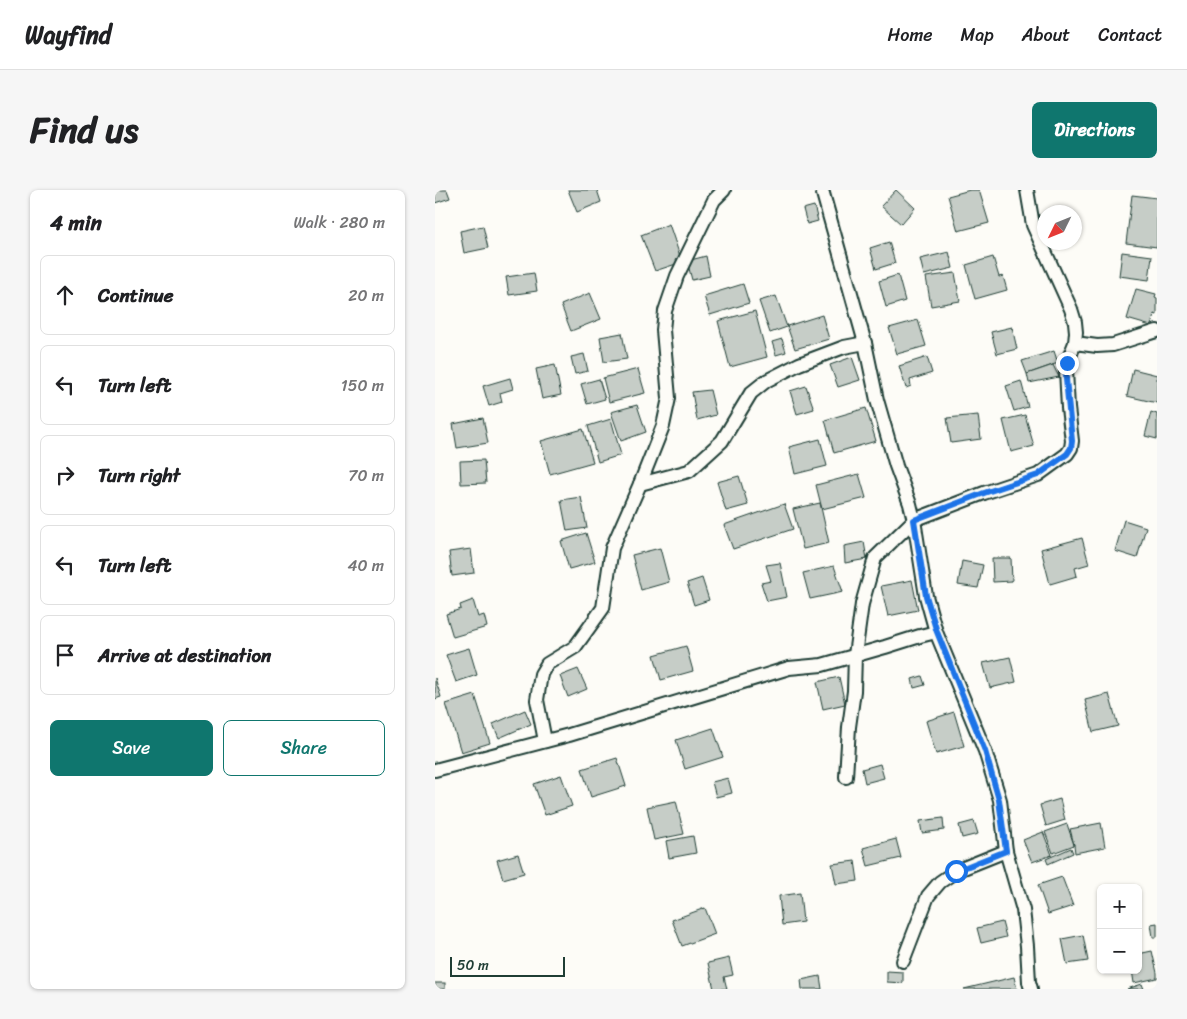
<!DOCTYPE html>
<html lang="en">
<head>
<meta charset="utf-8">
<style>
	:root { --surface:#fff; --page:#f6f6f6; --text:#202124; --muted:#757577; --line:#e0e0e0; --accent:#0f766e }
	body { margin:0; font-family:Sriracha,sans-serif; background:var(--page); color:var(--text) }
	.controls { position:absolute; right:15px; bottom:15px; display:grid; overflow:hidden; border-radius:8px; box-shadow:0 1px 4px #0004 }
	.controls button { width:45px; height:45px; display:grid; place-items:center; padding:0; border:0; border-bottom:1px solid var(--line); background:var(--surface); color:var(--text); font:25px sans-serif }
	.compass { position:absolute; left:602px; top:15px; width:45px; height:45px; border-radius:50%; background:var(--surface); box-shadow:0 1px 4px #0004; rotate:227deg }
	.scale { position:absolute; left:15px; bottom:12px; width:115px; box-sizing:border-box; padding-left:5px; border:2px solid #1f3d34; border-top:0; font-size:14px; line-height:18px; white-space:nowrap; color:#1f3d34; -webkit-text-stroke:4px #fdfcf7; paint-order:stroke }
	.stop { position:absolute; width:15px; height:15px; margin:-11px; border:4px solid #1a73e8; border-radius:50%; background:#fff }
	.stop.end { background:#1a73e8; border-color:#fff; box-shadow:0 1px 5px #0008 }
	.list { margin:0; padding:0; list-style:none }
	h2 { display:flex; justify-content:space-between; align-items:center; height:65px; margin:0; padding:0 20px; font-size:21px }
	h2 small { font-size:16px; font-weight:400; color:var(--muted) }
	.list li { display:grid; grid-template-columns:32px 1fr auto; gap:15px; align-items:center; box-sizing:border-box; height:80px; margin:0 10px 10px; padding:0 10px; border:1px solid var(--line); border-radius:8px }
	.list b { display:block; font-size:19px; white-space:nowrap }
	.list em { font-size:16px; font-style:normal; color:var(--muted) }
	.actions { display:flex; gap:10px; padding:15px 20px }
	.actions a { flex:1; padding:11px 0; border:1px solid var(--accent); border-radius:8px; text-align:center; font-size:18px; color:var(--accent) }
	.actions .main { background:var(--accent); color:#fff }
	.icon { flex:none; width:28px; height:28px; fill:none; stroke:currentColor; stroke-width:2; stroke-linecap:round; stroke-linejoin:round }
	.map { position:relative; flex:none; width:722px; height:799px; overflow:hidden; border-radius:8px }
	header { display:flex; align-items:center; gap:30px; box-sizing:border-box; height:70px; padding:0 25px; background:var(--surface); border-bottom:1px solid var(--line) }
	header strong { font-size:24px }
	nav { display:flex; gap:28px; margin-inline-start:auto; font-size:18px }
	.intro { display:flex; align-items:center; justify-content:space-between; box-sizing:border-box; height:120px; padding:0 30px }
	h1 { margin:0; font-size:35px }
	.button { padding:12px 22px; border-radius:8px; background:var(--accent); color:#fff; font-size:18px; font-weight:700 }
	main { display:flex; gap:30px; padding:0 30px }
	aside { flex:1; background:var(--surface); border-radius:8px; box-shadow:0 1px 4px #0004 }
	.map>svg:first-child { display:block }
	.building { fill:#c6cdc7; stroke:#1f3d34 }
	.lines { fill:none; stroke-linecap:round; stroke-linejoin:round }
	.street-casing { stroke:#1f3d34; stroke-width:16 }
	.street { stroke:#fdfcf7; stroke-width:12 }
	.route { stroke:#1a73e8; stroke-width:6 }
</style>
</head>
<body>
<header>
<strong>Wayfind</strong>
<nav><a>Home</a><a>Map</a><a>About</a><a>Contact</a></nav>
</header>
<div class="intro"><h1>Find us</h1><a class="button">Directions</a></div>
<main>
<aside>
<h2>4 min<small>Walk · 280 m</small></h2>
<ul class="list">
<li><svg class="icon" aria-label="ahead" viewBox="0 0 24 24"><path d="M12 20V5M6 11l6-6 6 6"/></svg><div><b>Continue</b></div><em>20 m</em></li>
<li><svg class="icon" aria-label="left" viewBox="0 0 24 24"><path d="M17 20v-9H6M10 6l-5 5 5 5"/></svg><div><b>Turn left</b></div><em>150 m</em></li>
<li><svg class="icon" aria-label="right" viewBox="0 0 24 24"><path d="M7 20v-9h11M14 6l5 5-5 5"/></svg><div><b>Turn right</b></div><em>70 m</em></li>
<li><svg class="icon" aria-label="left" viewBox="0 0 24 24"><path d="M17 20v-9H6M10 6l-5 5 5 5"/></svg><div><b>Turn left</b></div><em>40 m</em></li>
<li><svg class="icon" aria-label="arrive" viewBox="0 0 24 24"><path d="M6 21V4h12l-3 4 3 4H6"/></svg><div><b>Arrive at destination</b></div></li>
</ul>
<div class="actions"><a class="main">Save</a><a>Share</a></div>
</aside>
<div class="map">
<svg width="722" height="799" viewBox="0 0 722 799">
	<rect width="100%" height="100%" fill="#fdfcf7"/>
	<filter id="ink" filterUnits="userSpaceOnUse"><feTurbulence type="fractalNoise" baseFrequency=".02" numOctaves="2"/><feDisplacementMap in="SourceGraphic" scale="10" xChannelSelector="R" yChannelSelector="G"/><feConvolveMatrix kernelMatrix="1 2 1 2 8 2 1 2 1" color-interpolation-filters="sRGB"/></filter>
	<g filter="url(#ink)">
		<g class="building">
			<path d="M0,0H12L15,8L0,13Z"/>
			<path d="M133,0H162L166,12L142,22Z"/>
			<path d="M461,0L480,18L466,34L446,16Z"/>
			<path d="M535,0H544L554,33L523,41L513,6Z"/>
			<path d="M697,5L722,8V57L691,53Z"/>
			<path d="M379,16L383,31L372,34L368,19Z"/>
			<path d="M234,34L247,72L220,81L206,45Z"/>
			<path d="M48,36L53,58L29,63L25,41Z"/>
			<path d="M454,52L460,73L441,79L435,58Z"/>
			<path d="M514,62L518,78L489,85L485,69Z"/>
			<path d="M687,62L717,66L714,90L684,86Z"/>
			<path d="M271,66L275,86L257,90L252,71Z"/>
			<path d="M558,67L564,87L568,86L572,100L540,109L531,75Z"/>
			<path d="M99,83L102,101L74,105L71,87Z"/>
			<path d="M520,83L525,111L496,116L491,87Z"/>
			<path d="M463,85L470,111L451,117L444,91Z"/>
			<path d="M308,94L314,113L275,125L269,106Z"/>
			<path d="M701,99L721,104L720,107L722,108V125L719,124L716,136L692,129Z"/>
			<path d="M155,103L166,129L136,141L126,115Z"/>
			<path d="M341,106L352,137L335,143L324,111Z"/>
			<path d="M320,121L332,167L295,177L283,131Z"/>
			<path d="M387,125L394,149L360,159L352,136Z"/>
			<path d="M483,130L491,156L462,164L454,138Z"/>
			<path d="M577,137L582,159L562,164L556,142Z"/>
			<path d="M187,143L192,169L169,172L165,147Z"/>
			<path d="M347,149L351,162L341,165L337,152Z"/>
			<path d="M619,161L623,173L592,184L587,171Z"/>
			<path d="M149,164L153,181L140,184L136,167Z"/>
			<path d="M417,167L425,190L403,197L395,175Z"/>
			<path d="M492,167L497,183L475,190L476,196L471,198L464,176Z"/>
			<path d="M120,175L126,205L107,209L101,179Z"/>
			<path d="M618,175L624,187L594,193L592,184Z"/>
			<path d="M203,179L210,203L174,212L168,188Z"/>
			<path d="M698,179L722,185V213L692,206Z"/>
			<path d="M75,188L78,199L65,203L67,212L54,216L48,196Z"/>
			<path d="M164,189L170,209L152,214L146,194Z"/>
			<path d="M586,191L593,217L579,221L571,196Z"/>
			<path d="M371,196L379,219L362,224L355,201Z"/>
			<path d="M275,200L281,225L262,230L257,202Z"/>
			<path d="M202,215L211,242L186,251L176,222Z"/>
			<path d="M431,218L441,251L399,263L390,230Z"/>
			<path d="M716,222L722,224V249L710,246Z"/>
			<path d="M543,225L546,249L516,253L512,228Z"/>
			<path d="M590,225L599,256L576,262L568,230Z"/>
			<path d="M48,228L53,253L22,258L18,234Z"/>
			<path d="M176,229L186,265L163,272L153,236Z"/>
			<path d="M148,239L158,272L115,284L106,251Z"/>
			<path d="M385,249L392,276L360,284L354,257Z"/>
			<path d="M49,270L51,293L26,294L25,271Z"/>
			<path d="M424,284L431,308L387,319L381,295Z"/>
			<path d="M304,286L313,315L291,321L282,292Z"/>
			<path d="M146,307L152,338L132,341L126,310Z"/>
			<path d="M385,313L394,353L368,359L358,319Z"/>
			<path d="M349,314L358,339L298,359L289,335Z"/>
			<path d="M689,330L711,337L702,368L680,361Z"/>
			<path d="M151,343L160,372L134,379L126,351Z"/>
			<path d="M647,348L654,374L640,378L642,386L615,394L606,359Z"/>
			<path d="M429,352L432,369L410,373L409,356Z"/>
			<path d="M225,358L234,392L206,400L197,365Z"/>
			<path d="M36,359L39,383L17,386L14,362Z"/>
			<path d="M557,368H576L577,391L558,392Z"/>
			<path d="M527,371L548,375L543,398L523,395Z"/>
			<path d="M345,373L352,407L332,411L326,393L336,391L331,375Z"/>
			<path d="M399,376L408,402L375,409L368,383Z"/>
			<path d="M267,388L274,410L259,415L252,393Z"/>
			<path d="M477,390L483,420L453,426L446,396Z"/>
			<path d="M38,410L43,427L49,425L52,437L18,447L11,424L26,419L25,415Z"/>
			<path d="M251,456L258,481L226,490L219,465Z"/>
			<path d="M34,458L42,485L21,492L11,465Z"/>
			<path d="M575,467L581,492L555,498L548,473Z"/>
			<path d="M143,479L152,499L133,507L125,486Z"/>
			<path d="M487,486L490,495L479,498L477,489Z"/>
			<path d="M404,487L410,514L388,519L382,492Z"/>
			<path d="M0,488L6,507L0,509Z"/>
			<path d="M674,504L683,536L658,542L650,510Z"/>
			<path d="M40,505L55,553L26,562L11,514Z"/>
			<path d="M90,520L96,534L64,548L58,534Z"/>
			<path d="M519,522L529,556L501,564L491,531Z"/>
			<path d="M278,538L288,567L250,579L241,550Z"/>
			<path d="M182,568L191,596L156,607L147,579Z"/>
			<path d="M445,574L449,588L430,593L427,579Z"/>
			<path d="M126,585L137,616L110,625L99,594Z"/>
			<path d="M293,588L297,603L281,607L277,592Z"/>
			<path d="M625,609L630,630L611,636L605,615Z"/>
			<path d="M241,611L249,644L219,650L212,617Z"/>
			<path d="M508,628L509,640L487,643L485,631Z"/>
			<path d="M539,631L543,644L527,648L524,635Z"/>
			<path d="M666,633L670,657L640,663L639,655L635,639Z"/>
			<path d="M632,634L639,655L618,663L610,642Z"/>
			<path d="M608,642L617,665L597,672L588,650Z"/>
			<path d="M258,646L261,663L234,668L231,651Z"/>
			<path d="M461,649L466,668L433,676L428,658Z"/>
			<path d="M636,658L638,663L613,674L611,669Z"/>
			<path d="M83,664L89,683L68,689L62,670Z"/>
			<path d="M420,671L423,691L401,694L397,674Z"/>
			<path d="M627,687L638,716L613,724L603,695Z"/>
			<path d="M365,703L368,732L347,735L344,706Z"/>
			<path d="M270,718L280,744L247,756L237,730Z"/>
			<path d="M567,732L571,747L546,753L542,738Z"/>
			<path d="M722,733V747H718L716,734Z"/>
			<path d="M648,745L653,771L632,774L627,749Z"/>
			<path d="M717,761L722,783V788L699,793L697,780H703V764Z"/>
			<path d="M294,768L298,785L289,787L292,799H279L273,773Z"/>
			<path d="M452,781L468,782V793L452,792Z"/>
			<path d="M385,786L387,799H367L366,790Z"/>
			<path d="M579,787L582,799H529Z"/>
			<rect x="0" y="793" width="10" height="6"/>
			<path d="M707,794L709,799H692Z"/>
		</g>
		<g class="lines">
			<defs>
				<g id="street">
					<path d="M387,0L430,153L442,210L461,276L475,314L479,330L491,406L501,442L550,561L565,610L571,661L588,720L592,756L594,792L596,799"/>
					<path d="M640,153L662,156L678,155L722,141"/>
					<path d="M205,294L254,281L287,251L316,203L331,191L364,174L409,157L430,153"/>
					<path d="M110,551L102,510L106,484L112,474L140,457L168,418L177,358L205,294L228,236L234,208L228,140L230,121L242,86L279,10L289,0"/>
					<path d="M0,580L134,545L354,478L387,475L450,457L485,446L501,442"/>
					<path d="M411,587L414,537L419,501L420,465L427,414L440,368L479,330L549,303L603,285L632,264L636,258L637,251L633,218L631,180L632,173L640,153L641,142L640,132L636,119L598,35L592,0"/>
					<path d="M468,771L493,706L505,692L521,681L571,661"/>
				</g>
			</defs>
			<use href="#street" class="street-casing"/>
			<use href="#street" class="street"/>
		</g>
	</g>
	<g class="lines" filter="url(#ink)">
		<path class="route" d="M521,681L571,661L564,610L550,561L502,442L491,406L479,330L549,303L603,285L632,264L636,258L637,251L631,189L632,173"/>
	</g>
</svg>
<div class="controls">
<button>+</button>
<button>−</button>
</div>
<svg class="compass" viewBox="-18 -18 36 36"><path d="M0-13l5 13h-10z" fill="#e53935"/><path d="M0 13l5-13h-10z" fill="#757577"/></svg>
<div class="scale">50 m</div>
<div class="stop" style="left:521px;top:681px"></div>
<div class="stop end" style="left:632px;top:173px"></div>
</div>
</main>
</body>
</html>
